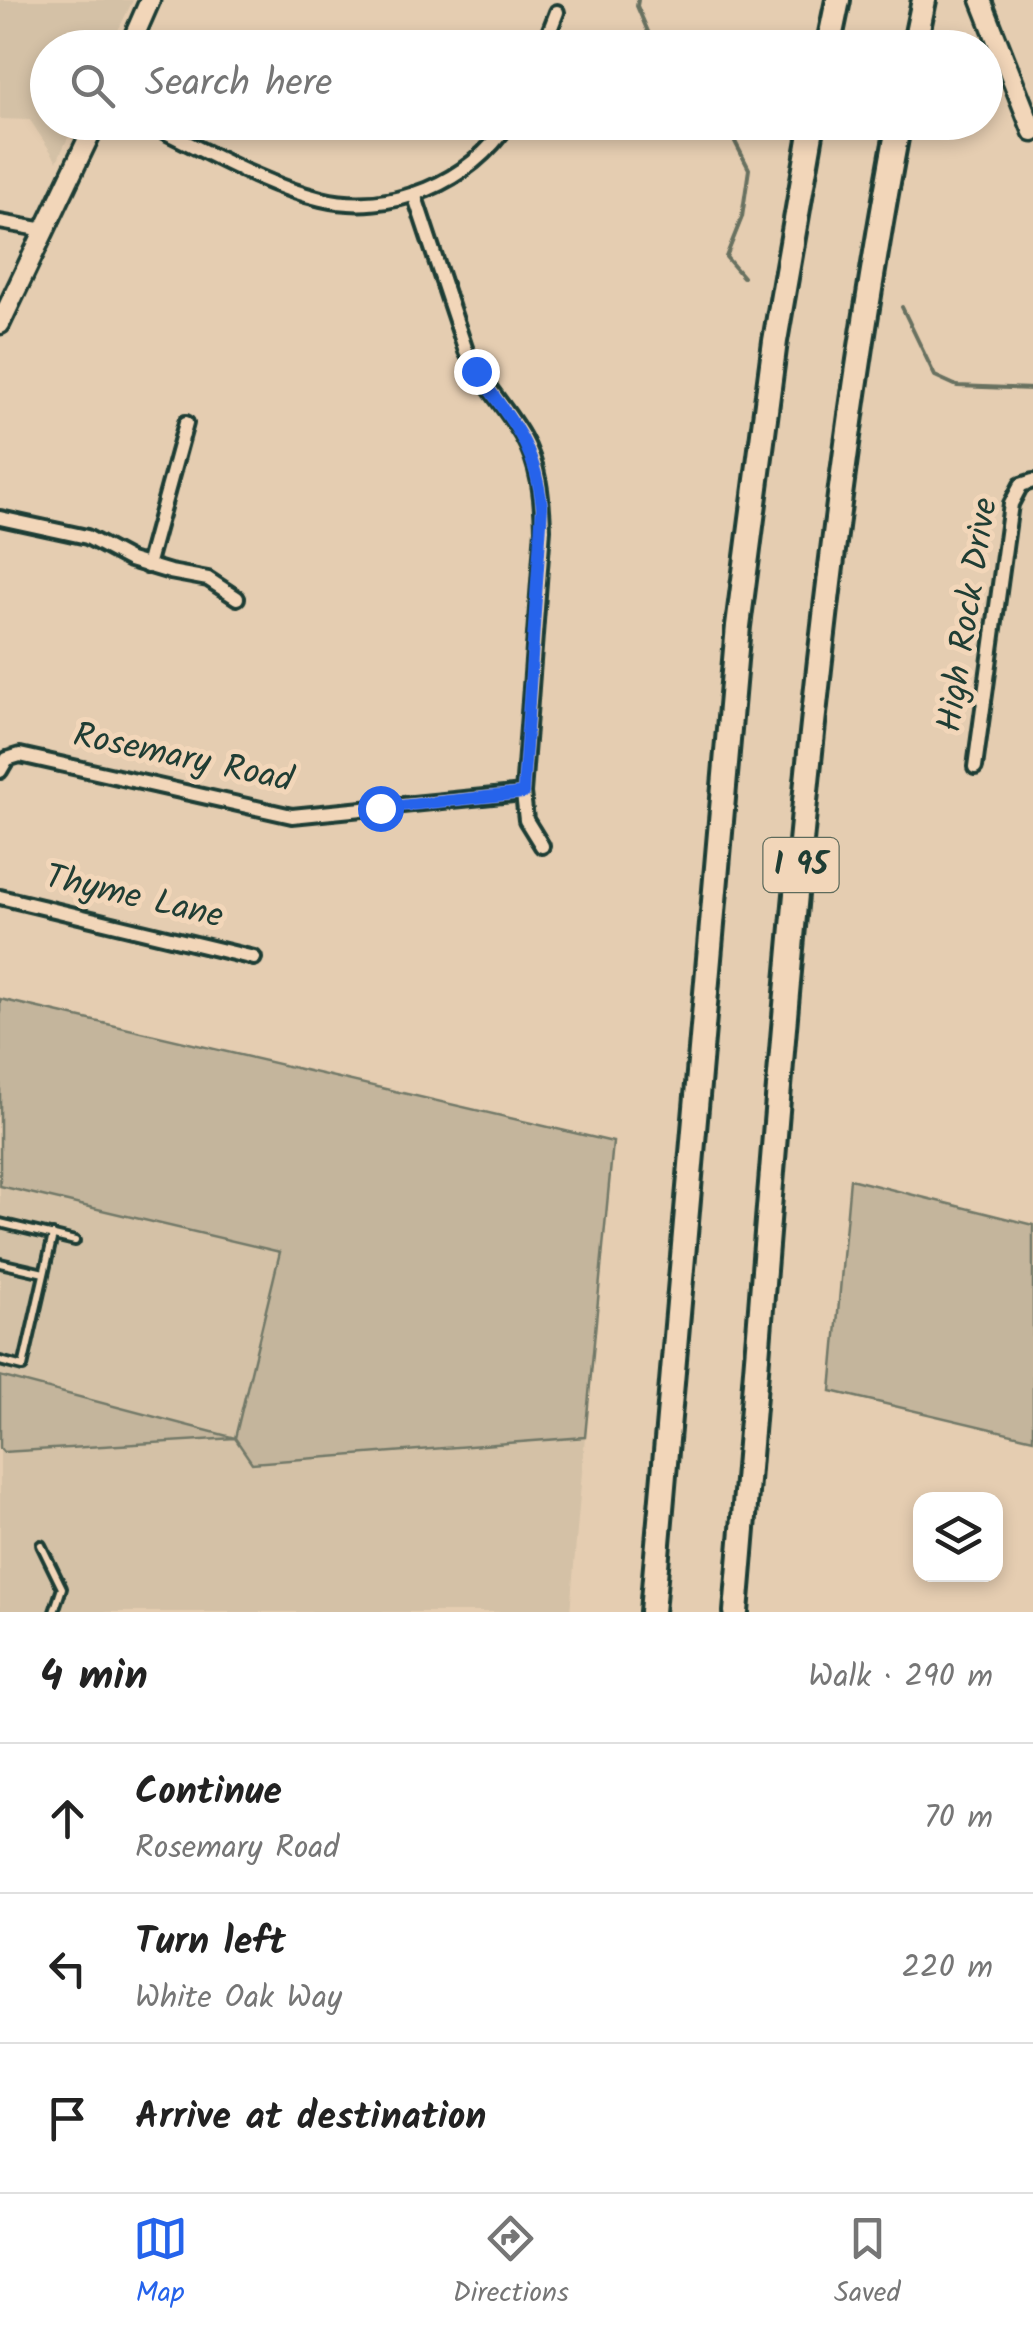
<!DOCTYPE html>
<html lang="en">
<head>
<meta charset="utf-8">
<style>
	:root { --surface:#fff; --page:#f2f2f2; --text:#222; --muted:#767676; --line:#e0e0e0; --accent:#2563eb }
	body { margin:0; font-family:Kalam,sans-serif; background:var(--page); color:var(--text) }
	.controls { position:absolute; right:30px; bottom:30px; display:grid; overflow:hidden; border-radius:20px; box-shadow:0 5px 15px #0003 }
	.controls button { width:90px; height:90px; display:grid; place-items:center; padding:0; border:0; border-bottom:2px solid var(--line); background:var(--surface); color:var(--text); font:50px sans-serif }
	.stop { position:absolute; width:30px; height:30px; margin:-22px; border:8px solid #2563eb; border-radius:50%; background:#fff }
	.stop.end { background:#2563eb; border-color:#fff; box-shadow:0 2px 10px #0008 }
	.list { margin:0; padding:0; list-style:none }
	h2 { display:flex; justify-content:space-between; align-items:center; height:130px; margin:0; padding:0 40px; font-size:42px }
	h2 small { font-size:32px; font-weight:400; color:var(--muted) }
	.list li { display:grid; grid-template-columns:65px 1fr auto; gap:30px; align-items:center; box-sizing:border-box; height:150px; padding:0 40px; border-top:2px solid var(--line) }
	.list b { display:block; font-size:38px; white-space:nowrap }
	.list p { margin:0; font-size:32px; white-space:nowrap; color:var(--muted) }
	.list em { font-size:32px; font-style:normal; color:var(--muted) }
	.icon { flex:none; width:55px; height:55px; fill:none; stroke:currentColor; stroke-width:2; stroke-linecap:round; stroke-linejoin:round }
	.map { position:relative; flex:none; width:1033px; height:1612px; overflow:hidden }
	.search { position:absolute; background:var(--surface); box-shadow:0 5px 15px #0003; left:30px; right:30px; top:30px; height:110px; display:flex; align-items:center; gap:25px; box-sizing:border-box; padding:0 35px; border-radius:55px; color:var(--muted); font-size:38px }
	.sheet { height:580px; background:var(--surface) }
	nav { display:flex; justify-content:space-around; align-items:center; box-sizing:border-box; height:140px; border-top:2px solid var(--line); background:var(--surface); font-size:28px; color:var(--muted) }
	nav a { display:grid; justify-items:center; gap:5px }
	nav .on { color:var(--accent) }
	.map>svg:first-child { display:block }
	.built { fill:#d4c1a6 }
	.green { fill:#c4b59c; stroke:#727968; stroke-width:2.5 }
	.lines { fill:none; stroke-linecap:round; stroke-linejoin:round }
	.stream { stroke:#677161; stroke-width:4 }
	.lane-casing { stroke:#1f3d34; stroke-width:14 }
	.street-casing { stroke:#1f3d34; stroke-width:20 }
	.secondary-casing { stroke:#1f3d34; stroke-width:25 }
	.highway-casing { stroke:#1f3d34; stroke-width:30 }
	.lane { stroke:#f2d6b9; stroke-width:6 }
	.street { stroke:#f2d6b9; stroke-width:12 }
	.secondary { stroke:#f2d6b9; stroke-width:18 }
	.highway { stroke:#f2d6b9; stroke-width:22 }
	.route { stroke:#2563eb; stroke-width:12 }
	.labels { text-anchor:middle; dominant-baseline:central; stroke-width:10; stroke-linejoin:round; paint-order:stroke }
	.shield { fill:#f2d6b9; stroke:#5e6b5c; stroke-width:2.5 }
	.shield-label { font-size:32px; font-weight:bold; fill:#1f3d34 }
	.street-label { font-size:35px; fill:#1f3d34; stroke:#f2d6b9 }
</style>
</head>
<body>
<div class="map">
<svg width="1033" height="1612" viewBox="0 0 1033 1612">
	<rect width="100%" height="100%" fill="#e5cdb1"/>
	<filter id="ink" filterUnits="userSpaceOnUse"><feTurbulence type="fractalNoise" baseFrequency=".01" numOctaves="2"/><feDisplacementMap in="SourceGraphic" scale="20" xChannelSelector="R" yChannelSelector="G"/><feConvolveMatrix kernelMatrix="1 2 1 2 8 2 1 2 1" color-interpolation-filters="sRGB"/></filter>
	<g filter="url(#ink)">
		<g class="built">
			<path d="M0,0H133L110,47L48,48V122L75,123L57,161L30,120L0,119Z"/>
			<path d="M0,1186L280,1251L235,1438L252,1463L585,1437L570,1612H0V1448L3,1452L231,1438L0,1376Z"/>
		</g>
		<g class="green">
			<path d="M0,999L613,1142L585,1437L252,1463L235,1438L3,1452L0,1448V1376L235,1438L280,1252L0,1186Z"/>
			<path d="M850,1179L1033,1225V1439L831,1391Z"/>
		</g>
		<g class="lines">
			<g class="stream">
				<path d="M638,0L637,6L655,48"/>
				<path d="M725,122L749,169L742,217L726,257L743,277"/>
				<path d="M902,307L935,376L957,386L1033,389"/>
			</g>
			<defs>
				<g id="lane">
					<path d="M0,1223L75,1241"/>
					<path d="M0,1263L44,1273"/>
					<path d="M0,1361L23,1367L53,1235"/>
					<path d="M41,1545L62,1588L54,1612"/>
				</g>
				<g id="street">
					<path d="M543,48L557,12"/>
					<path d="M145,122C200,148 263,185 321,199C391,216 471,182 509,122"/>
					<path d="M414,194L466,351C482,383 506,407 523,437C539,465 542,497 543,529L523,793L526,820L542,846"/>
					<path d="M0,222L45,230"/>
					<path d="M0,518L87,537L130,560L170,572L208,579L237,598"/>
					<path d="M147,566L186,423"/>
					<path d="M975,767L1011,504L1021,485L1033,481"/>
					<path d="M0,771L7,759L20,755L292,816L523,793"/>
					<path d="M0,897L254,958"/>
				</g>
				<g id="secondary">
					<path d="M981,0L1033,132"/>
					<path d="M129,48L150,0"/>
					<path d="M0,324L96,122"/>
				</g>
				<g id="highway">
					<path d="M828,48L838,0"/>
					<path d="M914,48L924,0"/>
					<path d="M652,1612L738,626L775,341L813,122"/>
					<path d="M736,1612C779,1115 806,614 899,122"/>
				</g>
			</defs>
			<use href="#lane" class="lane-casing"/>
			<use href="#street" class="street-casing"/>
			<use href="#secondary" class="secondary-casing"/>
			<use href="#highway" class="highway-casing"/>
			<use href="#lane" class="lane"/>
			<use href="#street" class="street"/>
			<use href="#secondary" class="secondary"/>
			<use href="#highway" class="highway"/>
		</g>
	</g>
	<g class="lines" filter="url(#ink)">
		<path class="route" d="M380,808L523,793L542,507C535,443 511,421 476,371"/>
	</g>
	<g class="labels">
		<rect class="shield" x="763.5" y="838" width="75" height="54" rx="8"/>
		<g class="shield-label">
			<text x="801" y="865">I 95</text>
		</g>
		<g class="street-label">
			<text transform="translate(969 615) rotate(-81)">High Rock Drive</text>
			<text transform="translate(183 759) rotate(12)">Rosemary Road</text>
			<text transform="translate(134 898) rotate(13)">Thyme Lane</text>
		</g>
	</g>
</svg>
<div class="controls">
<button><svg class="icon" aria-label="layers" viewBox="0 0 24 24"><path d="M12 4l9 5-9 5-9-5zM3 14l9 5 9-5"/></svg></button>
</div>
<div class="stop" style="left:380px;top:808px"></div>
<div class="stop end" style="left:476px;top:371px"></div>
<div class="search"><svg class="icon" aria-label="search" viewBox="0 0 24 24"><circle cx="10" cy="10" r="6"/><path d="M15 15l6 6"/></svg>Search here</div>
</div>
<section class="sheet">
<h2>4 min<small>Walk · 290 m</small></h2>
<ul class="list">
<li><svg class="icon" aria-label="ahead" viewBox="0 0 24 24"><path d="M12 20V5M6 11l6-6 6 6"/></svg><div><b>Continue</b><p>Rosemary Road</p></div><em>70 m</em></li>
<li><svg class="icon" aria-label="left" viewBox="0 0 24 24"><path d="M17 20v-9H6M10 6l-5 5 5 5"/></svg><div><b>Turn left</b><p>White Oak Way</p></div><em>220 m</em></li>
<li><svg class="icon" aria-label="arrive" viewBox="0 0 24 24"><path d="M6 21V4h12l-3 4 3 4H6"/></svg><div><b>Arrive at destination</b></div></li>
</ul>
</section>
<nav>
<a class="on"><svg class="icon" aria-label="map" viewBox="0 0 24 24"><path d="M3 6l6-2 6 2 6-2v14l-6 2-6-2-6 2zM9 4v14M15 6v14"/></svg>Map</a>
<a><svg class="icon" aria-label="directions" viewBox="0 0 24 24"><path d="M12 3l9 9-9 9-9-9zM9 14v-3h6M13 9l2 2-2 2"/></svg>Directions</a>
<a><svg class="icon" aria-label="saved" viewBox="0 0 24 24"><path d="M7 4h10v16l-5-4-5 4z"/></svg>Saved</a>
</nav>
</body>
</html>
